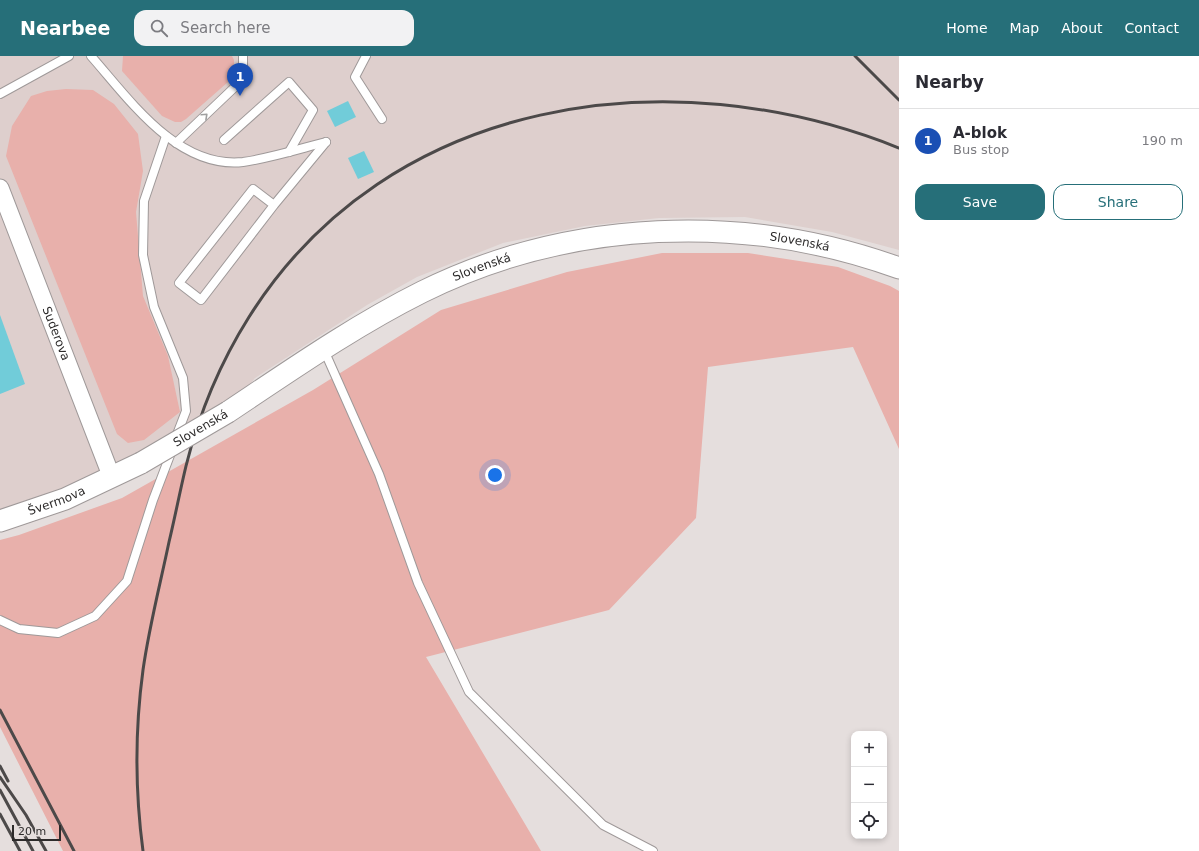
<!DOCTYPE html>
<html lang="en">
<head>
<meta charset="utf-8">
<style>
	:root { --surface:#fff; --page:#f2f2f3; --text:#2b2b33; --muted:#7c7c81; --line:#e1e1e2; --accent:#266f79 }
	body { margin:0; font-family:"DejaVu Sans",sans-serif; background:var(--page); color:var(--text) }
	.controls { position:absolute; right:12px; bottom:12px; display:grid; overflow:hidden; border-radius:8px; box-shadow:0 2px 6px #0003 }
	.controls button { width:36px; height:36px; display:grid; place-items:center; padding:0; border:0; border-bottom:1px solid var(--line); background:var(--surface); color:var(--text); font:20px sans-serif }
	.scale { position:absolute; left:12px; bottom:10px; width:49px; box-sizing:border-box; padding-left:4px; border:2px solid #2d2b2b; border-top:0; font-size:11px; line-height:14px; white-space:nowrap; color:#2d2b2b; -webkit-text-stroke:3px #e5dedd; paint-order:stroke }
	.you { position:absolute; left:495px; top:419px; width:14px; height:14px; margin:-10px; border:3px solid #fff; border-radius:50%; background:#1a73e8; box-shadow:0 0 0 6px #1a73e833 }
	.badge { display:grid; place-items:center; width:26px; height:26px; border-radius:50%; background:var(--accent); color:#fff; font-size:13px; font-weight:700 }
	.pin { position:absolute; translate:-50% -33px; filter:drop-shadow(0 1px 2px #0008) }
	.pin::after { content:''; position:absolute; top:21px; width:14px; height:12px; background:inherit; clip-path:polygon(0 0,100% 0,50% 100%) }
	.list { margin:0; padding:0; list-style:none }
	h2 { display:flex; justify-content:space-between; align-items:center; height:52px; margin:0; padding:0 16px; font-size:17px }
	h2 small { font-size:13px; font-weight:400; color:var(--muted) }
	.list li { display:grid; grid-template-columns:26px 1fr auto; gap:12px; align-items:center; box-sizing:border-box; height:64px; padding:0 16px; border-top:1px solid var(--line) }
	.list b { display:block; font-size:15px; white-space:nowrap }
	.list p { margin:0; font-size:13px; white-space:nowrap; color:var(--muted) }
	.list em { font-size:13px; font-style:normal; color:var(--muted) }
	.actions { display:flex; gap:8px; padding:12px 16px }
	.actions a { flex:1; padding:9px 0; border:1px solid var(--accent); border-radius:12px; text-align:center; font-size:14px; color:var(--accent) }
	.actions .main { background:var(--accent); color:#fff }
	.icon { flex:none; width:22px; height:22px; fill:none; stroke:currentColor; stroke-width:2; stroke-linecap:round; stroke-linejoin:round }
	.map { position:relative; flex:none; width:899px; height:795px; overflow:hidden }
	header { display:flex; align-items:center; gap:24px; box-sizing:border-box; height:56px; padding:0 20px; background:var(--accent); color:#fff }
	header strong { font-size:19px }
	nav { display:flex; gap:22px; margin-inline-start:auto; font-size:14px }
	.search { width:280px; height:36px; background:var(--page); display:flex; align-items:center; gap:10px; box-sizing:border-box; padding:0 14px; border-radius:12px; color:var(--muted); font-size:15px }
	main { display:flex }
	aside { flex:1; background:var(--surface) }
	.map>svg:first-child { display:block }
	.built { fill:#decfcd }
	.green { fill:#e8b0ab }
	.building { fill:#71ccd9 }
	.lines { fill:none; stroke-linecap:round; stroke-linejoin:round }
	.service-casing { stroke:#9f9999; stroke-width:10 }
	.minor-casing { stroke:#9f9999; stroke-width:19 }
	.tertiary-casing { stroke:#9f9999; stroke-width:23 }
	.service { stroke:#fff; stroke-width:8 }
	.minor { stroke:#fff; stroke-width:17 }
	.tertiary { stroke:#fff; stroke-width:21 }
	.rail { stroke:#4c4949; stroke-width:3 }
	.tertiary-bridge-casing { stroke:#9f9999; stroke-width:23; stroke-linecap:butt }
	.tertiary-bridge { stroke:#fff; stroke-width:21 }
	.oneway { stroke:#a0a0a0 }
	.labels { text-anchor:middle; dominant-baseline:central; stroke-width:3.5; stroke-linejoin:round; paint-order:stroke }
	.street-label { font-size:12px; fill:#2d2b2b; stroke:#e5dedd }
</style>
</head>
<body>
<header>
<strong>Nearbee</strong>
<div class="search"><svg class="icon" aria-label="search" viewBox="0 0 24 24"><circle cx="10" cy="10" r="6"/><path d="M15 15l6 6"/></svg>Search here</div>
<nav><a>Home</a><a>Map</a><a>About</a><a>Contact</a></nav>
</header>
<main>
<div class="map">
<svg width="899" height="795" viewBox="0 0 899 795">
	<rect width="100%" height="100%" fill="#e5dedd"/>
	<path class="built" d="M0,0H899V194L832,176L745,161L659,162L585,170L503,187L417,221L367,249L255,322L228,356L0,465Z"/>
	<g class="green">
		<path d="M123,0H232L234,4V13L228,26L186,63L181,66H175L162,60L122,15Z"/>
		<path d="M66,33L93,34L114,48L138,78L143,115L136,156L143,240L168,300L180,356L144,384L128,387L117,378L6,100L12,70L31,40L47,35Z"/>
		<path d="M662,197H748L838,211L890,230L899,235V393L853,291L708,311L696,462L609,554L426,601L541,795H63L0,671V484L19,479L122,442L313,334L441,254L567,216Z"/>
	</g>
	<g class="building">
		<path d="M348,45L356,61L335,71L327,55Z"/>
		<path d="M364,95L374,116L358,123L348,102Z"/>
		<path d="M0,259L25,328L0,338Z"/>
	</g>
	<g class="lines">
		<defs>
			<g id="service">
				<path d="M91,0C129,43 177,113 243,106C271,102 299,93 326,86"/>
				<path d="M366,0L355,21L382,63"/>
				<path d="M0,38L69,0"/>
				<path d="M166,80L144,145L143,199L154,251L183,322L186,355L176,381"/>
				<path d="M224,84L289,26L313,54L289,96"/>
				<path d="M176,87L238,28L243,17V0"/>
				<path d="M274,149L253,133L179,227L201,244L274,149L326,86"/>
				<path d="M324,294L379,418L418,527L469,636L603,769L653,795"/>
				<path d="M0,564L19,573L58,577L95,560L127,525L153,444L172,394"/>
			</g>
			<g id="minor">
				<path id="s1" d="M0,132L112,422"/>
			</g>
			<g id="tertiary">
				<path id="s2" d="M228,356C291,314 354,270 422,236C569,163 745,156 899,212"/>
				<path id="s3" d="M0,465L65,443L141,407"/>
			</g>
		</defs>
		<use href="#service" class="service-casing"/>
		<use href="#minor" class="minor-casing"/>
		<use href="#tertiary" class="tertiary-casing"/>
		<use href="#service" class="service"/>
		<use href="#minor" class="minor"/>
		<use href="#tertiary" class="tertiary"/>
		<g class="rail">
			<path d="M855,0L899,44"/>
			<path d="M0,654L74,795"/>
			<path d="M0,710L8,725"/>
			<path d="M0,721L26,759L46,795"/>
			<path d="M0,734L33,795"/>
			<path d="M0,758L20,795"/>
			<path d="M143,795C135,735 135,673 143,614C149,571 160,529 169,486C175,461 180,435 186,410C199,358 220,307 249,261C388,40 670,0 899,92"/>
		</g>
		<defs>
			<g id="tertiary-bridge">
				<path id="s4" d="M141,407L228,356"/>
			</g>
		</defs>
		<use href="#tertiary-bridge" class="tertiary-bridge-casing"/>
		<use href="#tertiary-bridge" class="tertiary-bridge"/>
	</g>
	<defs><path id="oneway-chevron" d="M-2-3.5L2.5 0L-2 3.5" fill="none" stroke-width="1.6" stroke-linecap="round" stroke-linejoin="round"/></defs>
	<use class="oneway" href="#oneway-chevron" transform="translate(205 60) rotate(-43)"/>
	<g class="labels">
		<g class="street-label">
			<text stroke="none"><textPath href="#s2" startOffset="616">Slovenská</textPath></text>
			<text stroke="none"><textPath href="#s2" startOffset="293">Slovenská</textPath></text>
			<text stroke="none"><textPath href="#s1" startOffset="156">Suderova</textPath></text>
			<text stroke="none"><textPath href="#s4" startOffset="69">Slovenská</textPath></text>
			<text stroke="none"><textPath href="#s3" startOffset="60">Švermova</textPath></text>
		</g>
	</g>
</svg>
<div class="controls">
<button>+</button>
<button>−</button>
<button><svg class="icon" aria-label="locate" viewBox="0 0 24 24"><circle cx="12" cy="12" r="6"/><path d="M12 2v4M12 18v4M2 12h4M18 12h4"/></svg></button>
</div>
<div class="scale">20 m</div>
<div class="you"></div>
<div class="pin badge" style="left:240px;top:40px;background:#1a4fb4">1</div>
</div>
<aside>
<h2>Nearby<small></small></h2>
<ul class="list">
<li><span class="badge" style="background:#1a4fb4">1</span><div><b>A-blok</b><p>Bus stop</p></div><em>190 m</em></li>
</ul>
<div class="actions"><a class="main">Save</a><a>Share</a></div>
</aside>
</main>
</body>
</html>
